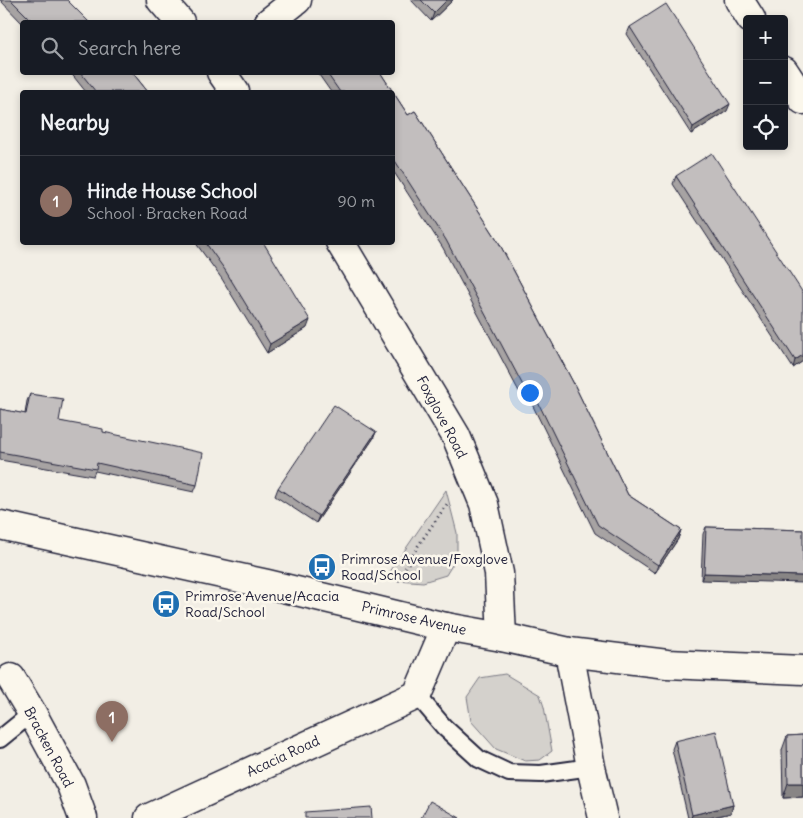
<!DOCTYPE html>
<html lang="en">
<head>
<meta charset="utf-8">
<style>
	:root { --surface:#171b24; --page:#20242c; --text:#f1f3f6; --muted:#9ea1a6; --line:#363941; --accent:#7c3aed }
	body { margin:0; font-family:Delius,sans-serif; background:var(--page); color:var(--text) }
	.controls { position:absolute; right:15px; top:15px; display:grid; overflow:hidden; border-radius:5px; box-shadow:0 2px 8px #0003 }
	.controls button { width:45px; height:45px; display:grid; place-items:center; padding:0; border:0; border-bottom:1px solid var(--line); background:var(--surface); color:var(--text); font:25px sans-serif }
	.you { position:absolute; left:529px; top:392px; width:18px; height:18px; margin:-12px; border:4px solid #fff; border-radius:50%; background:#1a73e8; box-shadow:0 0 0 8px #1a73e833 }
	.badge { display:grid; place-items:center; width:32px; height:32px; border-radius:50%; background:var(--accent); color:#fff; font-size:16px; font-weight:700 }
	.pin { position:absolute; translate:-50% -41px; filter:drop-shadow(0 1px 2px #0008) }
	.pin::after { content:''; position:absolute; top:26px; width:18px; height:15px; background:inherit; clip-path:polygon(0 0,100% 0,50% 100%) }
	.list { margin:0; padding:0; list-style:none }
	h2 { display:flex; justify-content:space-between; align-items:center; height:65px; margin:0; padding:0 20px; font-size:21px }
	h2 small { font-size:16px; font-weight:400; color:var(--muted) }
	.list li { display:grid; grid-template-columns:32px 1fr auto; gap:15px; align-items:center; box-sizing:border-box; height:90px; padding:0 20px; border-top:1px solid var(--line) }
	.list b { display:block; font-size:19px; white-space:nowrap }
	.list p { margin:0; font-size:16px; white-space:nowrap; color:var(--muted) }
	.list em { font-size:16px; font-style:normal; color:var(--muted) }
	.icon { flex:none; width:28px; height:28px; fill:none; stroke:currentColor; stroke-width:2; stroke-linecap:round; stroke-linejoin:round }
	.map { position:relative; flex:none; width:803px; height:818px; overflow:hidden }
	.search { position:absolute; background:var(--surface); box-shadow:0 2px 8px #0003; left:20px; top:20px; width:375px; height:55px; display:flex; align-items:center; gap:12px; box-sizing:border-box; padding:0 18px; border-radius:5px; color:var(--muted); font-size:19px }
	.panel { position:absolute; background:var(--surface); box-shadow:0 2px 8px #0003; left:20px; top:90px; width:375px; height:155px; border-radius:5px }
	.map>svg:first-child { display:block }
	.green { fill:#d4d1cc; stroke:#7b7a84 }
	.lines { fill:none; stroke-linecap:round; stroke-linejoin:round }
	.service-casing { stroke:#22223b; stroke-width:20 }
	.minor-casing { stroke:#22223b; stroke-width:31 }
	.path { stroke:#22223b; stroke-width:3; stroke-dasharray:1 4; stroke-linecap:butt }
	.service { stroke:#fbf7ec; stroke-width:16 }
	.minor { stroke:#fbf7ec; stroke-width:28 }
	.wall { fill:#a7a3a3; stroke:#22223b }
	.shaded-wall { fill:#888585; stroke:#22223b }
	.building { fill:#c2bebe; stroke:#22223b }
	.labels { text-anchor:middle; dominant-baseline:central; stroke-width:5; stroke-linejoin:round; paint-order:stroke }
	.street-label { font-size:14px; fill:#22223b; stroke:#fbf7ec }
	.poi-label { font-size:14px; fill:#22223b; stroke:#fbf7ec; text-anchor:start }
</style>
</head>
<body>
<div class="map">
<svg width="803" height="818" viewBox="0 0 803 818">
	<rect width="100%" height="100%" fill="#f2eee5"/>
	<filter id="ink" filterUnits="userSpaceOnUse"><feTurbulence type="fractalNoise" baseFrequency=".02" numOctaves="2"/><feDisplacementMap in="SourceGraphic" scale="10" xChannelSelector="R" yChannelSelector="G"/><feConvolveMatrix kernelMatrix="1 2 1 2 8 2 1 2 1" color-interpolation-filters="sRGB"/></filter>
	<g filter="url(#ink)">
		<g class="green">
			<path d="M446,490L457,533V557L446,575L423,582L385,579Z"/>
			<path d="M505,674L540,695L544,707L552,751L540,760L525,761L496,749L471,721L467,697L480,678Z"/>
		</g>
		<g class="lines">
			<defs>
				<g id="service">
					<path d="M417,695L444,727L479,759L509,773L541,774L591,767"/>
					<path d="M0,739L32,713"/>
				</g>
				<g id="minor">
					<path d="M161,0L180,22"/>
					<path d="M739,0L751,19"/>
					<path d="M269,22L297,0"/>
					<path d="M784,71L803,100"/>
					<path d="M221,72L235,92"/>
					<path d="M340,242L456,436L484,504L499,573L502,637"/>
					<path d="M0,525L267,584L446,627L502,637L569,652L667,664L803,670"/>
					<path d="M569,652L591,767L603,818"/>
					<path d="M11,678L32,713L71,785L83,818"/>
					<path d="M149,818L417,695L446,627"/>
				</g>
			</defs>
			<use href="#service" class="service-casing"/>
			<use href="#minor" class="minor-casing"/>
			<path class="path" d="M398,581L418,546L447,504"/>
			<use href="#service" class="service"/>
			<use href="#minor" class="minor"/>
		</g>
		<g class="wall">
			<path d="M0,0H67L89,22H22V23Z"/>
			<path d="M411,0H453L431,21Z"/>
			<path d="M630,27L727,111L691,134L627,34Z"/>
			<path d="M70,72H132L148,92H86Z"/>
			<path d="M317,72H380L408,115L415,111L498,241L575,386L628,495L681,530L678,539L655,573L595,533L529,398L524,401L443,248L392,169V92H331Z"/>
			<path d="M676,176L803,361L793,368L673,184Z"/>
			<path d="M195,242H263L307,328L267,353L222,279Z"/>
			<path d="M30,394L59,421L103,432L197,485L194,492L95,471L93,476L0,460V409L25,414L27,401Z"/>
			<path d="M376,432L373,439L316,523L275,496L278,488Z"/>
			<path d="M706,527L803,530L701,580L703,534Z"/>
			<path d="M803,735V797L783,798L782,750L787,736Z"/>
			<path d="M675,741L733,805L731,813L709,818H688L672,749Z"/>
		</g>
		<g class="shaded-wall">
			<path d="M447,0H453L431,21L434,13Z"/>
			<path d="M730,104L727,111L691,134L693,127Z"/>
			<path d="M310,320L307,328L267,353L270,344Z"/>
			<path d="M803,355V361L793,368L795,360Z"/>
			<path d="M532,390L529,398L524,401L527,393Z"/>
			<path d="M376,432L373,439L316,523L319,516Z"/>
			<path d="M681,530L678,539L655,573L658,565Z"/>
			<path d="M704,573L803,576V583L701,580Z"/>
			<path d="M788,783H803V797L783,798Z"/>
			<path d="M733,805L731,813L709,818H691L692,815Z"/>
		</g>
		<g class="building">
			<path d="M11,0H67L89,22H33Z"/>
			<path d="M421,0H447L434,13Z"/>
			<path d="M666,4L730,104L693,127L630,27Z"/>
			<path d="M80,72H132L148,92H96Z"/>
			<path d="M326,72H380L408,115L415,111L498,241L575,386L628,495L681,530L658,565L598,525L532,390L527,393L446,240L392,156V92H340Z"/>
			<path d="M712,153L803,293V355L795,360L676,176Z"/>
			<path d="M205,242H263L310,320L270,344L225,270Z"/>
			<path d="M30,394L63,399L59,421L103,429V432L203,453L197,485L97,463L96,469L0,452V409L26,414Z"/>
			<path d="M334,405L376,432L319,516L278,488Z"/>
			<path d="M706,527L803,530V576L704,573Z"/>
			<path d="M716,731L733,805L692,815L675,741Z"/>
			<path d="M803,735V783H788L787,736Z"/>
			<path d="M430,801L460,818H421Z"/>
			<path d="M371,807L372,818H305V812Z"/>
		</g>
	</g>
	<defs>
		<symbol id="bus-disc" viewBox="-11 -11 22 22"><circle r="9.5" fill="#1f6fb2" stroke="#fbf7ec"/><path d="M-5-6H5V4H4V6H2V4H-2V6H-4V4H-5ZM-3.5-4V0h7V-4ZM-3.5 1.2v1.5H-2V1.2ZM2 1.2v1.5H3.5V1.2Z" fill="#fff"/></symbol>
	</defs>
	<g fill-rule="evenodd">
		<use href="#bus-disc" x="306" y="551" width="32" height="32"/>
		<use href="#bus-disc" x="150" y="588" width="32" height="32"/>
	</g>
	<g class="labels">
		<g class="street-label">
			<text transform="translate(442 417) rotate(62)">Foxglove Road</text>
			<text transform="translate(414 618) rotate(13)">Primrose Avenue</text>
			<text transform="translate(49 747) rotate(62)">Bracken Road</text>
			<text transform="translate(283 756) rotate(-25)">Acacia Road</text>
		</g>
		<g class="poi-label">
			<text x="341" y="559">Primrose Avenue/Foxglove<tspan x="341" dy="16">Road/School</tspan></text>
			<text x="185" y="596">Primrose Avenue/Acacia<tspan x="185" dy="16">Road/School</tspan></text>
		</g>
	</g>
</svg>
<div class="controls">
<button>+</button>
<button>−</button>
<button><svg class="icon" aria-label="locate" viewBox="0 0 24 24"><circle cx="12" cy="12" r="6"/><path d="M12 2v4M12 18v4M2 12h4M18 12h4"/></svg></button>
</div>
<div class="you"></div>
<div class="pin badge" style="left:112px;top:742px;background:#8d6e63">1</div>
<div class="search"><svg class="icon" aria-label="search" viewBox="0 0 24 24"><circle cx="10" cy="10" r="6"/><path d="M15 15l6 6"/></svg>Search here</div>
<section class="panel">
<h2>Nearby<small></small></h2>
<ul class="list">
<li><span class="badge" style="background:#8d6e63">1</span><div><b>Hinde House School</b><p>School · Bracken Road</p></div><em>90 m</em></li>
</ul>
</section>
</div>
</body>
</html>
